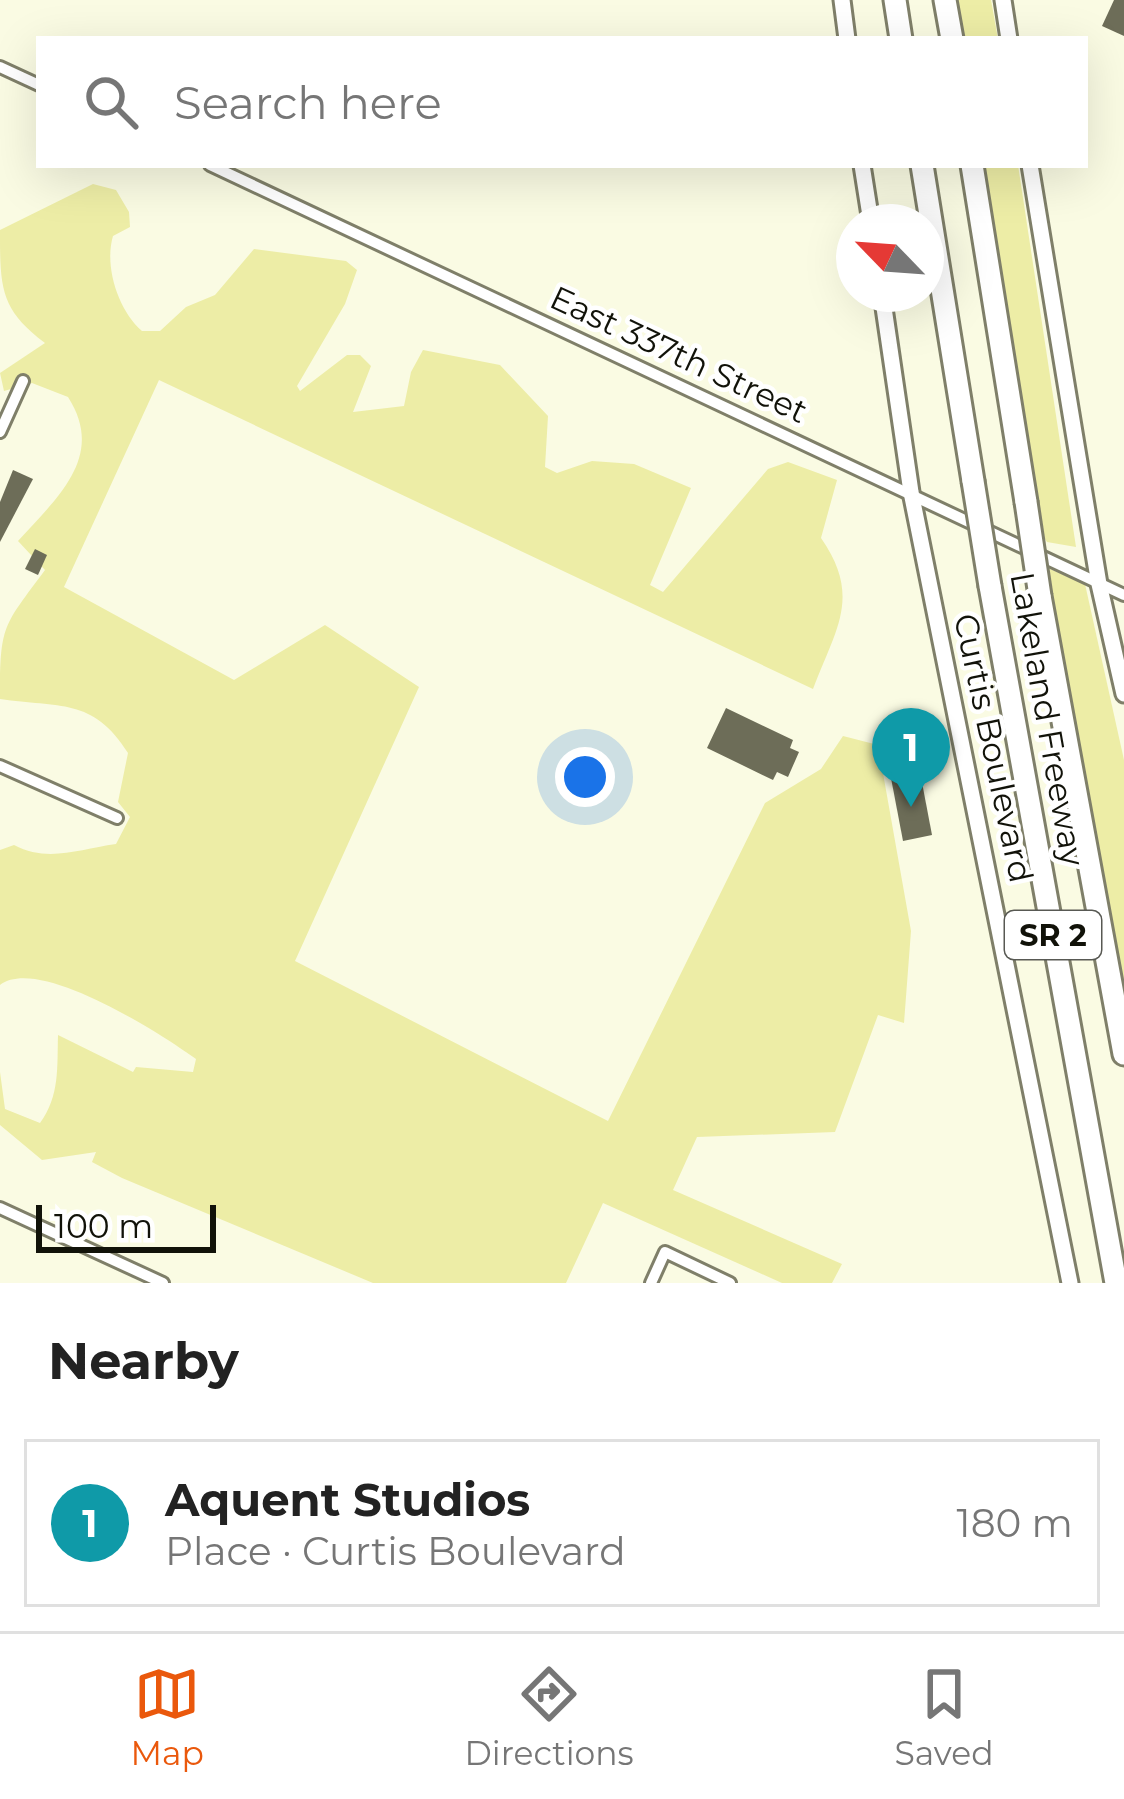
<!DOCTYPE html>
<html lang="en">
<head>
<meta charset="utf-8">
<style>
	:root { --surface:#fff; --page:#f2f2f2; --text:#222; --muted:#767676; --line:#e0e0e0; --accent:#ea580c }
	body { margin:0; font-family:Montserrat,sans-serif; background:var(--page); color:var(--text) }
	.compass { position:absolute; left:836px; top:204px; width:108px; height:108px; border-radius:50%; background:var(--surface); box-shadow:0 12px 48px #0002; rotate:295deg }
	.scale { position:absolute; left:36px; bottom:30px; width:180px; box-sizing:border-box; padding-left:12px; border:6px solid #111209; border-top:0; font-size:33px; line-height:42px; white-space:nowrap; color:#111209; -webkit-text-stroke:9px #fff; paint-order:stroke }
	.you { position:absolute; left:585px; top:777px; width:42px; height:42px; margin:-30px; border:9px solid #fff; border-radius:50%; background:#1a73e8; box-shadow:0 0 0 18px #1a73e833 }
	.badge { display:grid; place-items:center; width:78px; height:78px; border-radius:50%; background:var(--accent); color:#fff; font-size:39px; font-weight:700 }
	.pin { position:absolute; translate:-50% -99px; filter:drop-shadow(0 3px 6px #0008) }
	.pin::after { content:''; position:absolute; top:63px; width:42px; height:36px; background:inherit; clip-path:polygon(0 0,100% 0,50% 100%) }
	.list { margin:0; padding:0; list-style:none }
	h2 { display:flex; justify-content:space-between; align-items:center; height:156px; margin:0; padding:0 48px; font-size:51px }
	h2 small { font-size:39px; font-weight:400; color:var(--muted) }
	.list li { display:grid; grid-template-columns:78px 1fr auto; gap:36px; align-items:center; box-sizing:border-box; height:168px; margin:0 24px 24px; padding:0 24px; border:3px solid var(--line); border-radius:0px }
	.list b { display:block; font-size:45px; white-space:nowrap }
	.list p { margin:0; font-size:39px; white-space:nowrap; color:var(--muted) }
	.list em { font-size:39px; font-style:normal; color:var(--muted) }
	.icon { flex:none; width:66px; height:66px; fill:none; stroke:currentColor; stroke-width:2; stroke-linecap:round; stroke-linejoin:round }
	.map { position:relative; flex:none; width:1124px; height:1283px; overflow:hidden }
	.search { position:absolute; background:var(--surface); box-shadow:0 12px 48px #0002; left:36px; right:36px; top:36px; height:132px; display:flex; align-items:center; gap:30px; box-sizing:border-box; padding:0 42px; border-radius:0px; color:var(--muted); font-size:45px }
	.sheet { height:348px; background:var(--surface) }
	nav { display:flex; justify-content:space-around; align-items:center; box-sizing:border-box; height:168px; border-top:3px solid var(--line); background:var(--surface); font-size:33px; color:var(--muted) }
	nav a { display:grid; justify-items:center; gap:6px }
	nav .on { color:var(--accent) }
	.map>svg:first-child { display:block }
	.green { fill:#ededa6 }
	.building { fill:#6d6d58 }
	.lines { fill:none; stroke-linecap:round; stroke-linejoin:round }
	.street-casing { stroke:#7f7f69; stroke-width:16 }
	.secondary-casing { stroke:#7f7f69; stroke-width:21 }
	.highway-casing { stroke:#7f7f69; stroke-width:27 }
	.street { stroke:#fff; stroke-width:10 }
	.secondary { stroke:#fff; stroke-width:15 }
	.highway { stroke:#fff; stroke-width:21 }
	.highway-bridge-casing { stroke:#7f7f69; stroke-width:27; stroke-linecap:butt }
	.highway-bridge { stroke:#fff; stroke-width:21 }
	.labels { text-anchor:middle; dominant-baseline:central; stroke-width:9; stroke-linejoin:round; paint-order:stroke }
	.shield { fill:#fff; stroke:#585953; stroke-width:3 }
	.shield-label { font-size:30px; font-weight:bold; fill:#111209 }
	.street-label { font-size:33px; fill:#111209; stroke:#fff }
</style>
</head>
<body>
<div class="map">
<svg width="1124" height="1283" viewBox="0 0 1124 1283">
	<rect width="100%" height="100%" fill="#fafbe3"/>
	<g class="green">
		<path d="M952,0H991L998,39H958Z"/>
		<path d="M979,165H1018L1076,547L1047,542L1038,529Z"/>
		<path d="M93,184L116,190L129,212L130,227L113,236C104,266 118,310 142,331H160L186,307L215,295L254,249L346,261L357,270L345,304L297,386L300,391L347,355H360L371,366L353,412L404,406L411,372L423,350L500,365L548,416L545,467L557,473L592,461L634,464L691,488L650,585L663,592L768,469L788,462L837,480L821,538C862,597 836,628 813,689L159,380L64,587L234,680L325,625L419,687L295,961L608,1121L765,803L821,769L843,736L878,745L911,931L904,1023L878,1015L835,1132L697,1137L673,1190L842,1264L832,1283H782L603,1203L566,1283H373L122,1178L92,1162L96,1152L42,1160L0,1125V1072L5,1109L40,1123C60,1096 57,1067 58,1035L133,1072L136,1067L193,1072L196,1059C160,1033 38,955 0,985V850L14,845C48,863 79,849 116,844L130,817L118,802L128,753C93,697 59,708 0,699C0,624 3,627 45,570L18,541C58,497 106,456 68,397L32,383L4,391L0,373L45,343C0,309 0,288 0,230Z"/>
		<path d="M1043,566L1085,584L1124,760V1011Z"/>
	</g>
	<g class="building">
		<path d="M1114,0H1124V36L1102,26Z"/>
		<path d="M13,470L33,479L0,542V502Z"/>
		<path d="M35,549L47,555L38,575L25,569Z"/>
		<path d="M726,708L793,740L790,748L799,752L788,777L777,772L773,780L707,748Z"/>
		<path d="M920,772L932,835L903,841L891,778Z"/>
	</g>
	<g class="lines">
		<defs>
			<g id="street">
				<path d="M0,67L39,85"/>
				<path d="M210,165L1124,595"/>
				<path d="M0,432L23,381"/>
				<path d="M0,766L117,818"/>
				<path d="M0,1208L163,1283"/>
				<path d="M651,1283L665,1252L730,1283"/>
			</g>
			<g id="secondary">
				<path d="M842,0L847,39"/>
				<path d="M1003,0L1009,39"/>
				<path d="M862,165L871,222"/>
				<path d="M1030,165L1099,584L1124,694"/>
				<path d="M882,294L911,492L1070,1283"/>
			</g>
			<g id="highway">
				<path d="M895,0L901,39"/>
				<path d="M945,0L952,39"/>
				<path d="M922,165L973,481"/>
				<path d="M972,165L1026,502"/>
				<path d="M990,586L1116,1283"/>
				<path d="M1040,596L1124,1054"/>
			</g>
		</defs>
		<use href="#street" class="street-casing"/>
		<use href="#secondary" class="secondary-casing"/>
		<use href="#highway" class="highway-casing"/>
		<use href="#street" class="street"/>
		<use href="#secondary" class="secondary"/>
		<use href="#highway" class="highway"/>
		<defs>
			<g id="highway-bridge">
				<path d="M973,481L990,586"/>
				<path d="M1026,502L1040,596"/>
			</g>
		</defs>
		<use href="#highway-bridge" class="highway-bridge-casing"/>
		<use href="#highway-bridge" class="highway-bridge"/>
	</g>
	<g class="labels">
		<rect class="shield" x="1005" y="911" width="96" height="48" rx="9"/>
		<g class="shield-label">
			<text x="1053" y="935">SR 2</text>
		</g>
		<g class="street-label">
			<text transform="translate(679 354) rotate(25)">East 337th Street</text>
			<text transform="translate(1048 719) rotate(80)">Lakeland Freeway</text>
			<text transform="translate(994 748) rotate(78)">Curtis Boulevard</text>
		</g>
	</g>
</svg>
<svg class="compass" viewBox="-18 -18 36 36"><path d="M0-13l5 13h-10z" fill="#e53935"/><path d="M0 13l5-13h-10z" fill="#767676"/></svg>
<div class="scale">100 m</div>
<div class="you"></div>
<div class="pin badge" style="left:911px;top:807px;background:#0f9aa8">1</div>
<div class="search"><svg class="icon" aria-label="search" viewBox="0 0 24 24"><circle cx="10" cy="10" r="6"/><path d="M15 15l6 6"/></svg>Search here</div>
</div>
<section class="sheet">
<h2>Nearby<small></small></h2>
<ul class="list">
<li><span class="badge" style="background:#0f9aa8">1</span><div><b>Aquent Studios</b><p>Place · Curtis Boulevard</p></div><em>180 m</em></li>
</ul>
</section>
<nav>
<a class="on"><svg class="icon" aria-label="map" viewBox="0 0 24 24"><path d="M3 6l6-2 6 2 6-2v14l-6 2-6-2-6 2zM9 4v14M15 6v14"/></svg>Map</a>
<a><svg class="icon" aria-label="directions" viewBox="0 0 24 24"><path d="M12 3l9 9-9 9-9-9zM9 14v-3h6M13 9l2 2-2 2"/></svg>Directions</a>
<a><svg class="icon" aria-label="saved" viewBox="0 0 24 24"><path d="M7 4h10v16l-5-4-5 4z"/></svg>Saved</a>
</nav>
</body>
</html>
